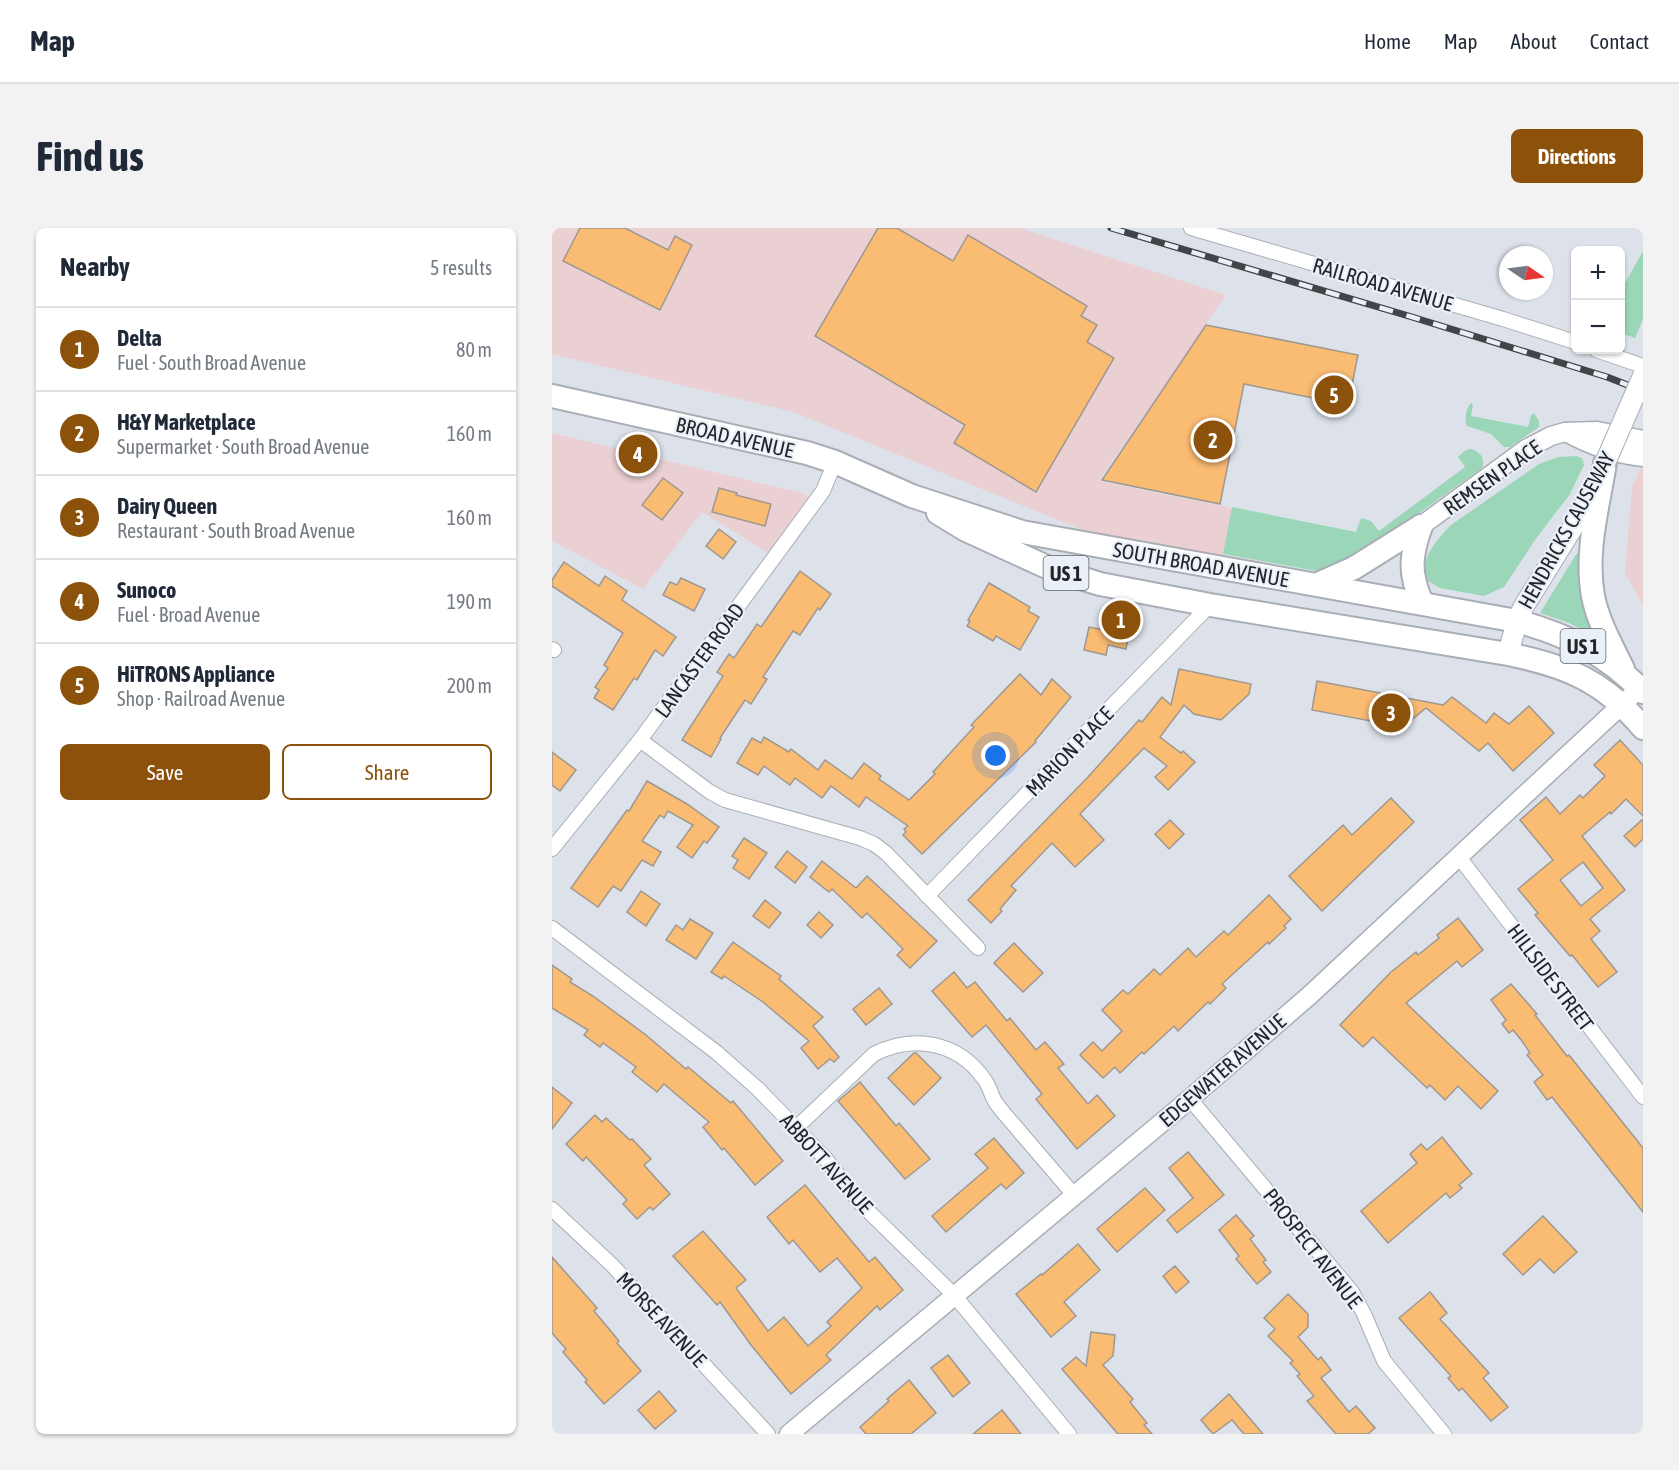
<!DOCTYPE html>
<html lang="en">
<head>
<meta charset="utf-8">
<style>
	:root { --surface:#fff; --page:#f2f2f3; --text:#1f2937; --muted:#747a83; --line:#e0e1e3; --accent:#8c520c }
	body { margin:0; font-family:"Asap Condensed",sans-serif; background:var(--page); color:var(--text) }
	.controls { position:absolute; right:18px; top:18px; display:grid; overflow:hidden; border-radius:9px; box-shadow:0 2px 4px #0004 }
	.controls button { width:54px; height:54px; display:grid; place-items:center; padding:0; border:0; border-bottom:2px solid var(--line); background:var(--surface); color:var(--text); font:30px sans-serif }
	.compass { position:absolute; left:947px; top:18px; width:54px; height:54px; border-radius:50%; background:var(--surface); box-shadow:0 2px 4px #0004; rotate:103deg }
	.you { position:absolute; left:444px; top:528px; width:21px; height:21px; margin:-15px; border:4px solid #fff; border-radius:50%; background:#1a73e8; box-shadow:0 0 0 9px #1a73e833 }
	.badge { display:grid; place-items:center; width:39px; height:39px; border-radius:50%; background:var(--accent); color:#fff; font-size:20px; font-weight:700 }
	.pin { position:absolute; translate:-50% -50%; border:3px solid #fff; box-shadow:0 2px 6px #0006 }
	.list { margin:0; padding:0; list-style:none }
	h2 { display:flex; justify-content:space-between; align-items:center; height:78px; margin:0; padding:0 24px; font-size:26px }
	h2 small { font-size:20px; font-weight:400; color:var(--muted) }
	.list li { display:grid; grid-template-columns:39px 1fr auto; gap:18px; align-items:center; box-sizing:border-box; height:84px; padding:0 24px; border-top:2px solid var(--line) }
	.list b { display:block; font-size:22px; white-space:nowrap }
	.list p { margin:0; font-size:20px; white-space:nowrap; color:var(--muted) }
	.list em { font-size:20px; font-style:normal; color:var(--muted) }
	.actions { display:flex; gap:12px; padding:18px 24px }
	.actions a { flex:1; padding:14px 0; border:2px solid var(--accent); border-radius:9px; text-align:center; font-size:21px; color:var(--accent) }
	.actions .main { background:var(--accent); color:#fff }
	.map { position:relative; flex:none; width:1091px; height:1206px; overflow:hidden; border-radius:9px }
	header { display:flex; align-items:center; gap:36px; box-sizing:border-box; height:84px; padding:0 30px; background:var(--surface); border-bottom:2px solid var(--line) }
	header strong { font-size:28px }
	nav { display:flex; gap:33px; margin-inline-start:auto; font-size:21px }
	.intro { display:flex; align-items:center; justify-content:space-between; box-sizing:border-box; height:144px; padding:0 36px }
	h1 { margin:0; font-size:42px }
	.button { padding:15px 27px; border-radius:9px; background:var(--accent); color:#fff; font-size:21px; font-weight:700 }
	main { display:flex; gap:36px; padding:0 36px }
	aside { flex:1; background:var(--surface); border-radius:9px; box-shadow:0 2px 4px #0004 }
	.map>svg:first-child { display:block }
	.industrial { fill:#ebd0d3 }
	.green { fill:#9ad6b7 }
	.building { fill:#fabb72; stroke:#9e9891; stroke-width:1.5; fill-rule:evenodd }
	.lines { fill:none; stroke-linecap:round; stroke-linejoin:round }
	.minor-casing { stroke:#a9aeb6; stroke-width:16 }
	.tertiary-casing { stroke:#a9aeb6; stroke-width:21 }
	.secondary-casing { stroke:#a9aeb6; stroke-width:22 }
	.primary-casing { stroke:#a9aeb6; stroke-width:26 }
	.minor { stroke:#fff; stroke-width:14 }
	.tertiary { stroke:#fff; stroke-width:18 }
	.secondary { stroke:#fff; stroke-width:20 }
	.primary { stroke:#fff; stroke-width:22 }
	.rail-casing { stroke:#424548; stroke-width:7 }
	.rail { stroke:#eaf0f8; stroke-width:4.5; stroke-dasharray:14; stroke-linecap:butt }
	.secondary-bridge-casing { stroke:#a9aeb6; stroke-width:22; stroke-linecap:butt }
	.secondary-bridge { stroke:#fff; stroke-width:20 }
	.labels { text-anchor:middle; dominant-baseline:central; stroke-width:4.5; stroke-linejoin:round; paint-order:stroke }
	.shield { fill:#eaf0f8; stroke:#5f6266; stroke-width:1.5 }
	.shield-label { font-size:20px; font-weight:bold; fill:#232528 }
	.street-label { font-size:21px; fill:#232528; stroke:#eaf0f8 }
</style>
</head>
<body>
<header>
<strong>Map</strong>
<nav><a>Home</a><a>Map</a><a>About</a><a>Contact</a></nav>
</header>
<div class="intro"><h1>Find us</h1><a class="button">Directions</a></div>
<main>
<aside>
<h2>Nearby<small>5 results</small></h2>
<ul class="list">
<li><span class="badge">1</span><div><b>Delta</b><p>Fuel · South Broad Avenue</p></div><em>80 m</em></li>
<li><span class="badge">2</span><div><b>H&amp;Y Marketplace</b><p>Supermarket · South Broad Avenue</p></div><em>160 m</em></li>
<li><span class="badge">3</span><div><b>Dairy Queen</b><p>Restaurant · South Broad Avenue</p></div><em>160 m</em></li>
<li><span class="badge">4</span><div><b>Sunoco</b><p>Fuel · Broad Avenue</p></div><em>190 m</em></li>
<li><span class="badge">5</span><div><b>HiTRONS Appliance</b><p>Shop · Railroad Avenue</p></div><em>200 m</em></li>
</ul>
<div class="actions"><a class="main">Save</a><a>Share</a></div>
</aside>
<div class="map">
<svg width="1091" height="1206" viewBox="0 0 1091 1206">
	<rect width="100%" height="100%" fill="#dde2ea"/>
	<g class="industrial">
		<path d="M0,0H468L674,67L547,253L680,280L671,329L533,303L241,184L0,126Z"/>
		<path d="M0,205L250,265L264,273L223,329L150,284L91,361L0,313Z"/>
		<path d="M1091,235V377L1073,345L1080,259Z"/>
	</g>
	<g class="green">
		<path d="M1091,23V91L1083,110L1069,105V62Z"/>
		<path d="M919,175L921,177L919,188L976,199L979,187L982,185L987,193V199L958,219H952L939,206L915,198C912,192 914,180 919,175Z"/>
		<path d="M919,221C928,223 934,231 930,240L799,334L774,343H765L671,326L680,279L804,304L809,290L819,293L827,303L913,239L906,229L914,222Z"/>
		<path d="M1024,228L1030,230L1032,237L1018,266L983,312L952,359L932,368L888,360L876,353C864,335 886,310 899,297L987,236L1006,229Z"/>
		<path d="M1025,325L1028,327C1025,353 1030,380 1041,404L1039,406L1017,395L988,385Z"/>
	</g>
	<g class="building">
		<path d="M28,0H73L116,22L123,8L140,17L108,82L11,33Z"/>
		<path d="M326,0H345L401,33L416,7L535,78L529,88L545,97L535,114L562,130L484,264L402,215L413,197L263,108Z"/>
		<path d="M654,97L806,127L796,177L692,156L668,276L550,252Z"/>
		<path d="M73,214L103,220L100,238L69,232Z"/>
		<path d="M111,250L131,265L110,292L90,277Z"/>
		<path d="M167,260L185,265L184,267L219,276L213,298L160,284Z"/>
		<path d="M167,301L184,314L171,331L154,318Z"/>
		<path d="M12,334L47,358L53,348L75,363L70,372L124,409L111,428L103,422L85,452L82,450L61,482L42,470L47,462L43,459L56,440L52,437L71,405L0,358V352Z"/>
		<path d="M248,343L279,366L268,382L266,380L248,407L241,403L211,449L215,451L199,476L193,472L168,510L169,511L159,529L130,512L171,448L165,444L177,426L182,430L205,396L209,399Z"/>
		<path d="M129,350L153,361L142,383L111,367L118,354L125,357Z"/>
		<path d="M437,355L478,379L476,383L487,389L468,422L444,408L441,413L415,398L418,393L416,392Z"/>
		<path d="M562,381L580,385L574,421L556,417L554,427L532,422L537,399L558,403Z"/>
		<path d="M627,441L699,456L697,466L669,492L642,486L632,477L608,509L629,525L631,523L643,534L616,562L603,549L615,538L592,520L528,586L552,612L523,639L500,615L459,658L464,662L448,681L450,683L439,695L416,672L536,549L587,492L590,494L610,469L619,477Z"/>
		<path d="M468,446L489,467L500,451L519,469L483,513L484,514L370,626L351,607L354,604L352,601L356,598L314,569L307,579L279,558L270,570L243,550L238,557L212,538L206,547L185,535L200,510L209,515L212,509L237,524L239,521L266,542L273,532L300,551L312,535L329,548L327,551L357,572L383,546L381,544L422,499L419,497Z"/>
		<path d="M765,453L891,477L900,469L934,495L942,485L957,496L977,478L1002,505L961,543L936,515L927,523L874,480L851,499L760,482Z"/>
		<path d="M1068,512L1091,537V588L1074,571L1059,586L1058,584L1030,608L1073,662L1038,691L1048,703L1039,711L1065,744L1046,759L1020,727L1018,728L994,700L983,687L986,685L966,661L1001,632L968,592L994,569L1008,586L1028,567L1031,570L1053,548L1042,537ZM1031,634L1051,660L1029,678L1008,652Z"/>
		<path d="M0,524L24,542L8,563L0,557Z"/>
		<path d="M95,553L135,576L167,599L155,615L152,613L140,630L125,619L141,597L116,583L112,590L108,587L90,613L109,624L101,638L90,632L69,663L61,658L46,679L19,660L75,582L77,583Z"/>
		<path d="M839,570L862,594L770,683L737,648L791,597L800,607Z"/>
		<path d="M1091,591V611L1083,619L1072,608Z"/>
		<path d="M618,592L632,606L617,621L603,606Z"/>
		<path d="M192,610L215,625L197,651L181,640L186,632L180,628Z"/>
		<path d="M235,623L255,639L243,655L223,639Z"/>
		<path d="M270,633L304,660L315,648L385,713L358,740L345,727L351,721L315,685L310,690L280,661L277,664L258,649Z"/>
		<path d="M89,663L108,676L94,698L75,684Z"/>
		<path d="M717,667L739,691L732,698L734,700L717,716L716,714L670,756L674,760L658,776L656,774L626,803L622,798L592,826L590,824L568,845L563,839L551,850L528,827L541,814L550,823L570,803L550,782L571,762L576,766L602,741L608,747L636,720L644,729L672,703L676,707Z"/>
		<path d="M213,672L229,685L217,700L201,688Z"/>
		<path d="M267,684L281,697L269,710L255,697Z"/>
		<path d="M906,690L931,722L910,739L905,733L854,775L946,863L929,881L906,858L893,872L878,857L875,860L821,809L811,819L788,797L839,744L864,724L866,727L887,710L885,707Z"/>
		<path d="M138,691L161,705L144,731L114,712L124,697L131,702Z"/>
		<path d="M181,714L229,748L227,751L271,789L261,798L287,829L282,834L278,831L266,841L249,820L257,813L211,774L172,748L170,751L159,744Z"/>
		<path d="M462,715L491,745L471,764L442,735Z"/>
		<path d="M0,737L20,751L18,754L41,768L94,807L134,841L136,839L179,875L181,873L231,933L203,957L172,920L170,922L151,899L157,894L112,856L105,864L80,844L84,839L51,815L48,819L32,807L36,802L0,780Z"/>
		<path d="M402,744L415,760L423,754L455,793L458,790L484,822L493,814L512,836L506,840L536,876L545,867L563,888L525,921L484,871L490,866L434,797L420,809L380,763Z"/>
		<path d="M959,756L985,786L983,787L1015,828L1017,827L1091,920V984L1000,869L995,872L982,854L991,847L975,827L978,825L970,813L961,802L957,805L950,796L954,792L939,772Z"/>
		<path d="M327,760L340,776L314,797L301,781Z"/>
		<path d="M362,825H364L389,850L362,877L336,850Z"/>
		<path d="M308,854L344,898L347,895L378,931L353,951L286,873Z"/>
		<path d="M0,859L20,875L0,901Z"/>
		<path d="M43,887L50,894L54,890L78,912L80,911L99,931L92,937L118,966L101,982L98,979L85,991L71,976L75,972L34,929L31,933L14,916Z"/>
		<path d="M890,909L920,946L907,957L910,960L898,970L894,965L836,1015L809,983L865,935L858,926L869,916L875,922Z"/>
		<path d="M442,910L472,945L454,961L449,956L394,1004L380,988L436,940L423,926Z"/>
		<path d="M636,924L672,967L625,1005L615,992L641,970L617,940Z"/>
		<path d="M253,957L317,1034L323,1029L351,1062L328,1082L325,1078L274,1127L279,1132L239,1166L199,1117L168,1074L165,1077L121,1028L151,1003L194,1052L184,1060L216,1103L232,1089L256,1118L279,1098L275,1094L310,1060L285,1030L268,1044L241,1012L237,1016L215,989Z"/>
		<path d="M593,960L613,982L565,1024L545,1001Z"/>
		<path d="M684,987L702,1008L698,1011L714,1032L711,1034L719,1044L705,1056L684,1031L687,1028L667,1002Z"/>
		<path d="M991,988L1025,1024L1002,1045L988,1031L971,1047L951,1026Z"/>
		<path d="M526,1016L548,1042L512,1074L524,1088L499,1109L464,1066L489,1046L490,1047Z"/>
		<path d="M0,1029L45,1080L42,1083L67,1113L65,1115L89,1143L52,1176L33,1154L35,1152L11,1124L14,1121L0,1105Z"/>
		<path d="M623,1038L637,1054L624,1065L611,1048Z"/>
		<path d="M878,1064L895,1085L888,1091L937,1145L931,1150L956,1179L939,1193L910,1160L907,1163L896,1150L899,1148L847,1090Z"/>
		<path d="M736,1066L756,1086V1099L746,1109L766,1132L769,1129L779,1142L769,1150L797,1184L804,1178L823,1200L816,1206H784L755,1173L762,1168L745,1148L748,1146L738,1135L741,1133L716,1108L723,1101L712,1090Z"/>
		<path d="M539,1104L563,1107L561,1128L551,1137L581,1171L578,1174L595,1195L592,1197L600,1206H566L510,1141L524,1129L534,1138Z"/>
		<path d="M396,1127L418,1155L401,1169L379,1140Z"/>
		<path d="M357,1152L384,1185L359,1206H314L308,1199L337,1173L335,1171Z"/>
		<path d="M107,1163L124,1183L103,1201L86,1182Z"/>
		<path d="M677,1166L711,1206H692L680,1192L661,1206L649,1192Z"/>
		<path d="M450,1182L469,1206H421Z"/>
	</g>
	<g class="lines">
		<defs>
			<g id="minor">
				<path d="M639,0L951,91L1023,114"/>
				<path d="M1044,122L1091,138"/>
				<path d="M0,421L2,422"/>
				<path d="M88,512L158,564L173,572L308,610L322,616L334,625L426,720"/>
				<path d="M0,621L88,512L271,263L283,234"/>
				<path d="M907,629L1091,869"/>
				<path d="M375,668L658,377"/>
				<path d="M0,700L164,824L206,861L273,930L307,974L402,1067L517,1206"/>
				<path d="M638,871L800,1064L812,1086L832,1133L892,1206"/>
				<path d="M245,899L322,826C362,806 406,814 432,851C438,858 439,868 444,875C451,885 460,894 468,904C486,925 504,946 522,967"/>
				<path d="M0,981L60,1037L216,1206"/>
			</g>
			<g id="tertiary">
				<path d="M1014,204C1039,218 1063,226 1091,229"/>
				<path d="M869,298L974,221L999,208L1013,204L1045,203L1091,212"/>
				<path d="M237,1206L626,881L758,767L1091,457"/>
			</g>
			<path id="secondary" d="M956,426L965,393L972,378L1021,299L1047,249"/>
			<g id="primary">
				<path d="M0,168L255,225L283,234L360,268L470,304L965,393C1015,407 1055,426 1091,464"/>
				<path d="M1053,235C1046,279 1033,324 1041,368C1046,394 1060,418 1071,441"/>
				<path d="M386,285L414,302L497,340L548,356L658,377L956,426C1015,438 1052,453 1091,500"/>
				<path d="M869,298C858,329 857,345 870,375"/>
				<path d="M766,356L802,340L869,298"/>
			</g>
		</defs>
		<use href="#minor" class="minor-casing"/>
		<use href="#tertiary" class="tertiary-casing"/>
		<use href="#secondary" class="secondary-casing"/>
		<use href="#primary" class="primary-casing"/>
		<use href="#minor" class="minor"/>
		<use href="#tertiary" class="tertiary"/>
		<use href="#secondary" class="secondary"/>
		<use href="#primary" class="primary"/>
		<defs>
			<path id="rail" d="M559,0L860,89L1055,149L1091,163"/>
		</defs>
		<use href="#rail" class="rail-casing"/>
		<use href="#rail" class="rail"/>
		<defs>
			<path id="secondary-bridge" d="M1053,235L1091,148"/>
		</defs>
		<use href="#secondary-bridge" class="secondary-bridge-casing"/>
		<use href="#secondary-bridge" class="secondary-bridge"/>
	</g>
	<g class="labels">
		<g class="shield">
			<rect x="491.5" y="328" width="45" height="34" rx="4.5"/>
			<rect x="1008.5" y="401" width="45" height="34" rx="4.5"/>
		</g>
		<g class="shield-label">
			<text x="514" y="345">US 1</text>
			<text x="1031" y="418">US 1</text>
		</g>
		<g class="street-label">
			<text transform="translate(831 56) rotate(16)">RAILROAD AVENUE</text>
			<text transform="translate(183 209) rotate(13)">BROAD AVENUE</text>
			<text transform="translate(940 249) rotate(-35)">REMSEN PLACE</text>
			<text transform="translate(1014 302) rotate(-61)">HENDRICKS CAUSEWAY</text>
			<text transform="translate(649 336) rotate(10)">SOUTH BROAD AVENUE</text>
			<text transform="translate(147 432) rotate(-54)">LANCASTER ROAD</text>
			<text transform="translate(517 523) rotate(-46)">MARION PLACE</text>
			<text transform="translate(999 749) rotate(53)">HILLSIDE STREET</text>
			<text transform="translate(670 842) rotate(-41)">EDGEWATER AVENUE</text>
			<text transform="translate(275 935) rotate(48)">ABBOTT AVENUE</text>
			<text transform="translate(761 1020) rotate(52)">PROSPECT AVENUE</text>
			<text transform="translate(110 1091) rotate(47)">MORSE AVENUE</text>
		</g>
	</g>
</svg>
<div class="controls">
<button>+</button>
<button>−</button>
</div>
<svg class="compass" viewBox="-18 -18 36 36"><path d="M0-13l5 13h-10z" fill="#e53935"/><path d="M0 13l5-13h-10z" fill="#747a83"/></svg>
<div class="you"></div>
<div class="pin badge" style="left:569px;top:392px">1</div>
<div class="pin badge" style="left:661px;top:212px">2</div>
<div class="pin badge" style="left:839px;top:485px">3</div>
<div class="pin badge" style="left:86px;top:226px">4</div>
<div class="pin badge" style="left:782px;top:167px">5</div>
</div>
</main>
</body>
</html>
